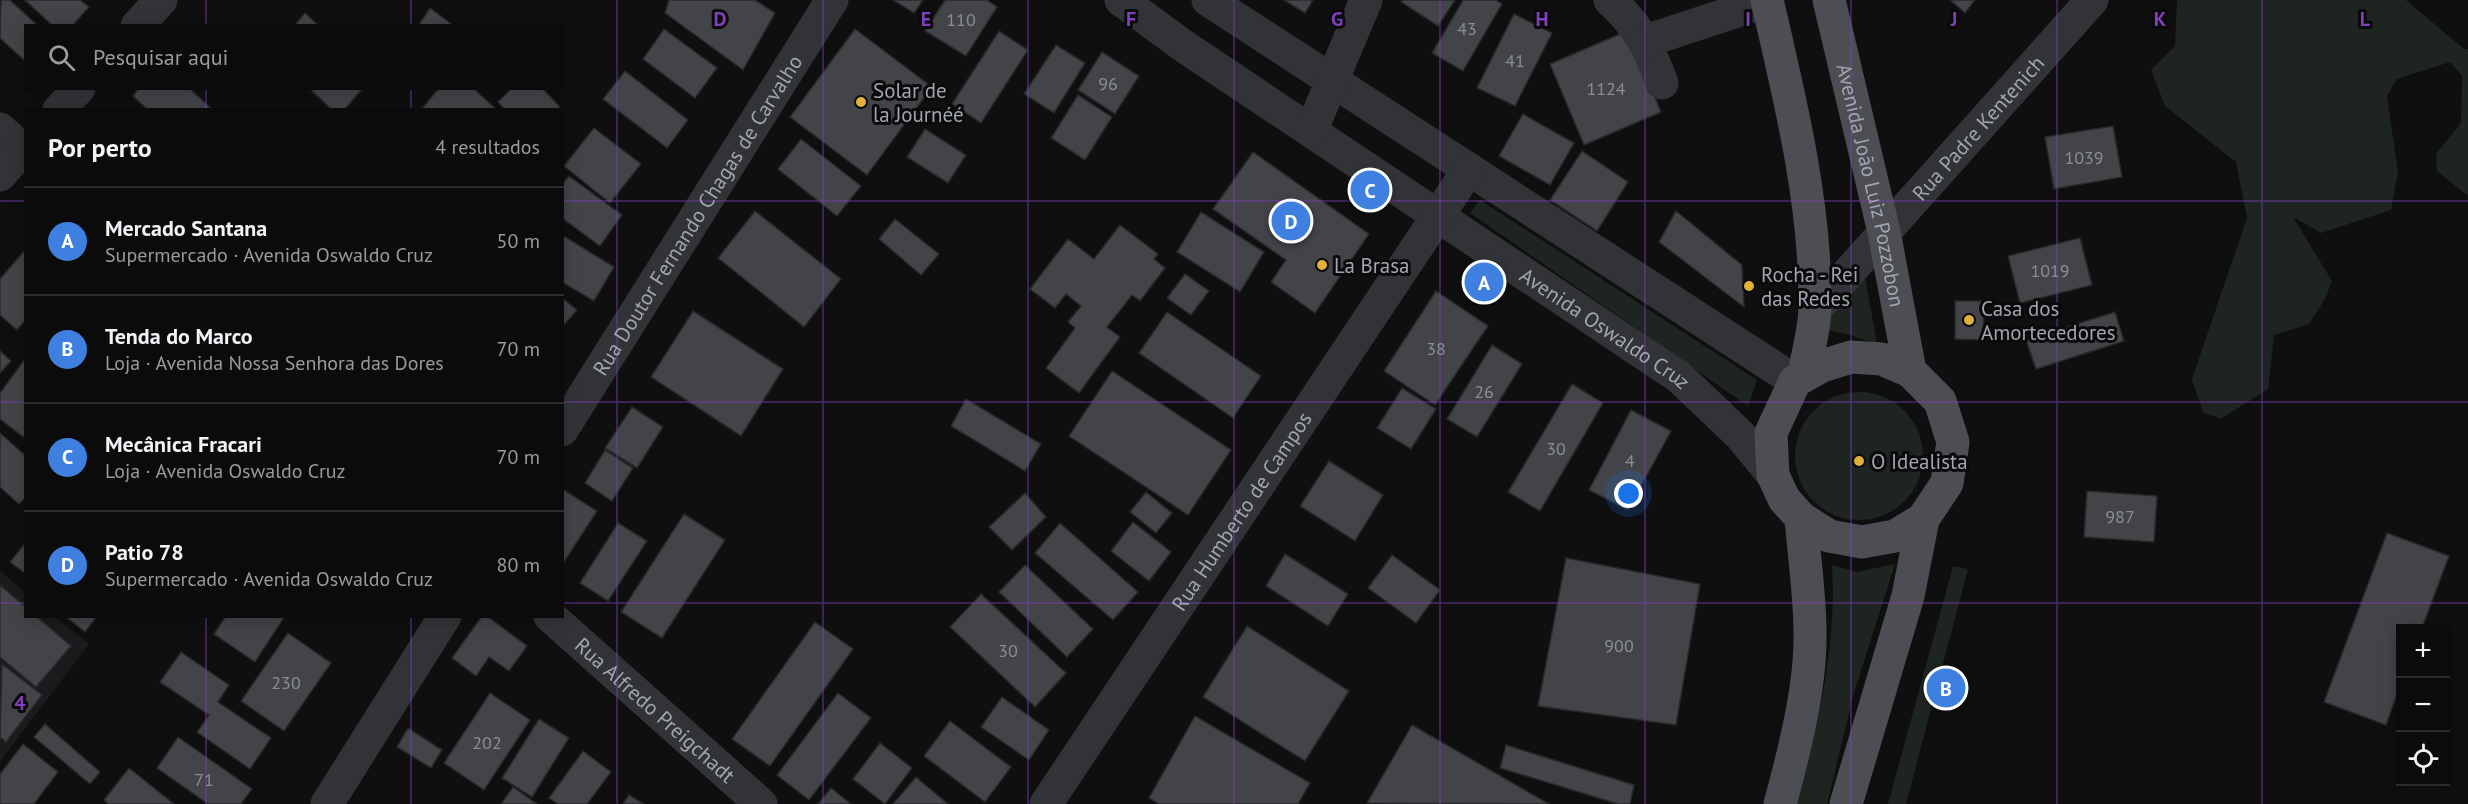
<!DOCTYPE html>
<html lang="pt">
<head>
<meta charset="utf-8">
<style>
	:root { --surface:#0b0b0c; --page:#141415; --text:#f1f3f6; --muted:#9a9b9d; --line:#2b2b2d; --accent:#ea580c }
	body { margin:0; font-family:"PT Sans",sans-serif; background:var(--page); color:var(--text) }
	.controls { position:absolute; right:18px; bottom:18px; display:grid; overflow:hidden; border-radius:0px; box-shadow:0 3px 15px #0003 }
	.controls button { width:54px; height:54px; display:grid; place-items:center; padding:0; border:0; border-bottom:2px solid var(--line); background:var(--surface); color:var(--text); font:30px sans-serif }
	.you { position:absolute; left:1629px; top:494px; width:21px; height:21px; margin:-15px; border:4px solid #fff; border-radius:50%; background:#1a73e8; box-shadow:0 0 0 9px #1a73e833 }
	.badge { display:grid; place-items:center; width:39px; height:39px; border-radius:50%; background:var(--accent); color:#fff; font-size:20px; font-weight:700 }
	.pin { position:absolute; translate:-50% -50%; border:3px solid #fff; box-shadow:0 2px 6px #0006 }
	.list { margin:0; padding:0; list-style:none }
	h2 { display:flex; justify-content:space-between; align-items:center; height:78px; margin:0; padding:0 24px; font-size:26px }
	h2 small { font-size:20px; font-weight:400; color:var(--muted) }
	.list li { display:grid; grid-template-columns:39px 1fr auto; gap:18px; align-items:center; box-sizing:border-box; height:108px; padding:0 24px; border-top:2px solid var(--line) }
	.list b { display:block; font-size:22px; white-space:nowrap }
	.list p { margin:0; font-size:20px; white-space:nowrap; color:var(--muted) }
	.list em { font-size:20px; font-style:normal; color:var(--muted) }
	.icon { flex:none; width:33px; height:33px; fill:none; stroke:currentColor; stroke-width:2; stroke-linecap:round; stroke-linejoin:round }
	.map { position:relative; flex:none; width:2468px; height:804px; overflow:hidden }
	.search { position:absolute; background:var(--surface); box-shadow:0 3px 15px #0003; left:24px; top:24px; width:540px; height:66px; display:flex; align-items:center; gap:15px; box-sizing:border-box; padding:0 21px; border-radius:0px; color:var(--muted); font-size:22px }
	.panel { position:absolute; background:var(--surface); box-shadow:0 3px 15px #0003; left:24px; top:108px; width:540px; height:510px; border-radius:0px }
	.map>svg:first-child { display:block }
	.built { fill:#1b1b1d }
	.green { fill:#1e241f }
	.building { fill:#434448; stroke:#29292c; stroke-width:1.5 }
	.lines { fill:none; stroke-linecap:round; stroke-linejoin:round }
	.minor { stroke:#323337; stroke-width:33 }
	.major { stroke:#4d4e53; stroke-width:33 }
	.grid { fill:none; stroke:#813ebd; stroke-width:1.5; stroke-opacity:0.55 }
	.poi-dot { fill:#e0b237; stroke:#0a0a0b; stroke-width:2 }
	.labels { text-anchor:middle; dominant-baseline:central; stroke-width:6; stroke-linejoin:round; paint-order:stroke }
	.number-label { font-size:18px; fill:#8a8d96 }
	.poi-label { font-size:21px; fill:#a1a5b0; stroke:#0a0a0b; text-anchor:start }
	.street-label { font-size:21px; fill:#a1a5b0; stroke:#0a0a0b }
	.grid-label { font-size:20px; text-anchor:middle; font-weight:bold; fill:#813ebd; stroke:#0a0a0b; stroke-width:6; stroke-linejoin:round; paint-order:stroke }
</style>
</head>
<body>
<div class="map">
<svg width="2468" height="804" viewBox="0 0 2468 804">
	<rect width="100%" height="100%" fill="#0f0f10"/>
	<path class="built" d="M0,571L25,592L26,616L55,617L89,644L0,762Z"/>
	<g class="green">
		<path d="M2177,0H2406L2464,49H2468V196L2437,171L2436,154L2461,123L2462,76L2450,62L2397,79L2387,96L2398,172L2391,210L2321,233L2293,217L2332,281L2325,299L2309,324L2274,335L2268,389L2221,419L2203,412L2192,379L2247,218L2236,162L2165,106L2151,70L2175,46Z"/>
		<path d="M1480,200L1757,380L1748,406L1470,213Z"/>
		<path d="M1863,265L1877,344L1847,334L1827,330L1832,311Z"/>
		<circle cx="1859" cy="456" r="64"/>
		<path d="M1895,564L1854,693L1827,804H1796C1818,726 1837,647 1832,565L1857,572Z"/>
		<path d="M1953,566L1968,569L1906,804H1888Z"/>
	</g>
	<g class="building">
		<path d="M1,0H10L38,26H26V62L0,38Z"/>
		<path d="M25,0H80L89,7L72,26H53Z"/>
		<path d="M669,0H755L775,13L743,70L665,13Z"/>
		<path d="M893,0H923L914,13Z"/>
		<path d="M945,0H987L997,7L966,56L925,31Z"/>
		<path d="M1284,0H1313L1305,13Z"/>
		<path d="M1403,0H1455L1438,26L1401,2Z"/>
		<path d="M1463,0H1496L1502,4L1463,71L1432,53Z"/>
		<path d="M1950,0H1975L1965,13Z"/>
		<path d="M430,8L454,26H418Z"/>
		<path d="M305,13L319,26H294Z"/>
		<path d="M1514,14L1552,33L1515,106L1477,88Z"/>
		<path d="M664,29L717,68L695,98L643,59Z"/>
		<path d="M855,29L932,87L867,175L790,117Z"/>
		<path d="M999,31L1028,50L981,123L952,104Z"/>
		<path d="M1627,31L1661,112L1584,145L1550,64Z"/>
		<path d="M1056,45L1085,63L1054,113L1024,94Z"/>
		<path d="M1102,52L1139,76L1115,114L1078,90Z"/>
		<path d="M625,71L688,120L667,148L603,99Z"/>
		<path d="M139,88H189L213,110H148L133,96Z"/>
		<path d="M309,88H363L344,110H332Z"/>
		<path d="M439,88H473L497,110H421Z"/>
		<path d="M512,88H542L560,107L558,110H505L498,102Z"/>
		<path d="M1078,95L1112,117L1085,160L1051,138Z"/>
		<path d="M1523,114L1574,143L1550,185L1499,156Z"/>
		<path d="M2113,126L2122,177L2054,189L2045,137Z"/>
		<path d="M594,128L641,164L610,203L564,166Z"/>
		<path d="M925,129L966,155L948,183L907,157Z"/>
		<path d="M801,139L861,186L837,216L778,169Z"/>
		<path d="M1582,151L1628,182L1597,231L1550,200Z"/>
		<path d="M1253,152L1369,234L1315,313L1271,282L1286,260L1213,209Z"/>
		<path d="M569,176L622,215L600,246L562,218V184Z"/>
		<path d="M755,211L841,279L804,327L718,258Z"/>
		<path d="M1676,211L1742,265L1744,307L1659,242Z"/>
		<path d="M1201,212L1264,252L1240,292L1177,252Z"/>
		<path d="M895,219L939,254L921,275L879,239Z"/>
		<path d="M1120,225L1158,254L1154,259L1165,268L1140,301L1132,295L1107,327L1120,337L1079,393L1046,368L1075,328L1068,322L1081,306L1066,294L1055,308L1030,289L1068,239L1094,259Z"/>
		<path d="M562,235L614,267L594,301L562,282Z"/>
		<path d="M2080,238L2092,285L2020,303L2008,256Z"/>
		<path d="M26,249V320L17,330L0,315V279Z"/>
		<path d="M1185,274L1209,291L1191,315L1167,298Z"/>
		<path d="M1436,291L1488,326L1435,405L1384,371Z"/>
		<path d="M562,298L577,310L562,327Z"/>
		<path d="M1955,301H1984L1983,340L1955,339Z"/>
		<path d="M693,311L783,369L741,436L651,377Z"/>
		<path d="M1167,312L1261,376L1233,418L1139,353Z"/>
		<path d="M2115,312L2124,341L2036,369L2026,340Z"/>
		<path d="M1492,345L1522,364L1477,437L1447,419Z"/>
		<path d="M0,351L11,361L0,373Z"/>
		<path d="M25,359L26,360V439L0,419V393Z"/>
		<path d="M1112,371L1231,450L1188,515L1069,436Z"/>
		<path d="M1572,384L1603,403L1540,511L1508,492Z"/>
		<path d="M1402,388L1436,409L1411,449L1377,428Z"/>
		<path d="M966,399L1041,444L1025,471L951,426Z"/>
		<path d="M632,407L663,427L637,468L605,448Z"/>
		<path d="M1631,410L1671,431L1628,510L1589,490Z"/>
		<path d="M0,433L26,456V497L19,504L0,487Z"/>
		<path d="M605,450L633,468L612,501L585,483Z"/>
		<path d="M1329,461L1383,495L1355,541L1300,506Z"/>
		<path d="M562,489L597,511L562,565Z"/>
		<path d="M2087,491L2157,496L2154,542L2084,537Z"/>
		<path d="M1146,492L1172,513L1156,533L1130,512Z"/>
		<path d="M1025,493L1046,517L1012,550L989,527Z"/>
		<path d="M684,514L725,540L662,638L621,612Z"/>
		<path d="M1133,522L1171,552L1149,581L1111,551Z"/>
		<path d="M618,523L647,541L608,601L580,583Z"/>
		<path d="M1060,523L1138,592L1113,620L1035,553Z"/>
		<path d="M2387,533L2449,556L2422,628H2400V686L2386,725L2324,702Z"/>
		<path d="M26,542V574L10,562Z"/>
		<path d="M1285,554L1348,594L1328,626L1266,586Z"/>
		<path d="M1392,555L1440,590L1416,623L1368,588Z"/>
		<path d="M1566,558L1700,584L1676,725L1538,706Z"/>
		<path d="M1025,565L1093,629L1067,657L999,592Z"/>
		<path d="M0,585L26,607V616H36L71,646L36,687L0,657Z"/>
		<path d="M981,594L1066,673L1035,707L950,627Z"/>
		<path d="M65,616H97L85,632Z"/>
		<path d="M226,616H285L255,662L214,634Z"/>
		<path d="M482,616H487L527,646L509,671L489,657L476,676L452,658Z"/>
		<path d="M815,622L853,649L770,766L732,739Z"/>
		<path d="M1247,626L1349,691L1305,761L1203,697Z"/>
		<path d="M288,633L331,663L284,731L241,701Z"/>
		<path d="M181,652L229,685L218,702L271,738L250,769L197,732L209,715L160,682Z"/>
		<path d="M2,664L42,695L6,742L0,737Z"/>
		<path d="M490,693L530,720L484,790L444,763Z"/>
		<path d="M838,693L871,718L809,800L777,775Z"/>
		<path d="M1002,697L1049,730L1029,760L981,727Z"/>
		<path d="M1195,716L1310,783L1298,804H1159L1149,798Z"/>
		<path d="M539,719L569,738L532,797L502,778Z"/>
		<path d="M950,721L1011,767L985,802L924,756Z"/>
		<path d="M45,724L100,772L90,784L34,737Z"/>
		<path d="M1412,725L1549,804L1367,803Z"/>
		<path d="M408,728L442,750L431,768L397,747Z"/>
		<path d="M178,737L252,789L241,804H208L157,768Z"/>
		<path d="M880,743L912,768L885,804L853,779Z"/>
		<path d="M23,744L58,772L34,804H0V774Z"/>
		<path d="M1506,745L1634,785L1630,804H1618L1500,768Z"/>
		<path d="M583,751L611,772L587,804H558L549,798Z"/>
		<path d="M129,768L174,804H108L104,800Z"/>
		<path d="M916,777L948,804H893Z"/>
		<path d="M513,787L537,804H501Z"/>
		<path d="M831,788L851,804H818Z"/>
		<path d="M629,795L644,804H623Z"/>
	</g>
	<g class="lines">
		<g class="minor">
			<path id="s1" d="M1121,0L1185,47L1679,377L1740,435L1773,475"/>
			<path d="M1208,0L1795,381"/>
			<path d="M1610,0C1640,28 1648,46 1662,83"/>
			<path d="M137,26L161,0"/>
			<path d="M1646,41L1767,1"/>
			<path d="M59,110L79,88"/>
			<path d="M0,129L26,152"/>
			<path d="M1311,131L1366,0"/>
			<path d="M0,175L26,146"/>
			<path id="s2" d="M1816,309L2092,0"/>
			<path id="s3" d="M562,430L832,0"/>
			<path id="s4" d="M550,616L761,804"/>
			<path d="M327,804L445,616"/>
			<path id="s5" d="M1046,804L1469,169"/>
		</g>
		<g class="major">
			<path d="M1767,0C1790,99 1816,204 1815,306C1815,328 1808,352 1804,374"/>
			<path id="s6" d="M1829,0L1884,232L1910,371"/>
			<path d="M1851,357L1882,359L1910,371L1940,401L1953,442L1947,483L1923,519L1895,536L1862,542L1829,536L1801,518L1784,499L1773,475L1771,433L1795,381L1822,366Z"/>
			<path d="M1780,804C1794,753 1811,686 1810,633C1810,595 1804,556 1801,518"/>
			<path d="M1846,804L1908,596L1923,519"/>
		</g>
	</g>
	<path class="grid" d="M206,0V26M411,0V26M617,0V804M823,0V804M1028,0V804M1234,0V804M1440,0V804M1645,0V804M1851,0V804M2057,0V804M2262,0V804M206,88V110M411,88V110M0,201H26M562,201H2468M0,402H26M562,402H2468M0,603H26M562,603H2468M206,616V804M411,616V804"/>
	<g class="poi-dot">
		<circle cx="861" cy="102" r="6"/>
		<circle cx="1322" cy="265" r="6"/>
		<circle cx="1749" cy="286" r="6"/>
		<circle cx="1969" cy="320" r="6"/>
		<circle cx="1859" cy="461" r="6"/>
	</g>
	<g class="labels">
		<g class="number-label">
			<text x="961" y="19">110</text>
			<text x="1467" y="28">43</text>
			<text x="1515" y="60">41</text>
			<text x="1108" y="83">96</text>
			<text x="1606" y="88">1124</text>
			<text x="2084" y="157">1039</text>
			<text x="2050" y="270">1019</text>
			<text x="1436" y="348">38</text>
			<text x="1484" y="391">26</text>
			<text x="1556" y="448">30</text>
			<text x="1630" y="460">4</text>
			<text x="2120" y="516">987</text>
			<text x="1619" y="645">900</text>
			<text x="1008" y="650">30</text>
			<text x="286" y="682">230</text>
			<text x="487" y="742">202</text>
			<text x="204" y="779">71</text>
		</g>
		<g class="poi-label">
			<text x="873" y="90">Solar de<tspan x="873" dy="24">la Journéé</tspan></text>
			<text x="1334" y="265">La Brasa</text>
			<text x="1761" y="274">Rocha - Rei<tspan x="1761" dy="24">das Redes</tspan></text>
			<text x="1981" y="308">Casa dos<tspan x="1981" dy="24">Amortecedores</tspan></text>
			<text x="1871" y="461">O Idealista</text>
		</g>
		<g class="street-label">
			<text stroke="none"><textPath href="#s2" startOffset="243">Rua Padre Kentenich</textPath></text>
			<text stroke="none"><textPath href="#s6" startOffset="190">Avenida João Luiz Pozzobon</textPath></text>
			<text stroke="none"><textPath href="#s3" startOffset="254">Rua Doutor Fernando Chagas de Carvalho</textPath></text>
			<text stroke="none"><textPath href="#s1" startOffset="585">Avenida Oswaldo Cruz</textPath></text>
			<text stroke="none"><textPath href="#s5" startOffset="352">Rua Humberto de Campos</textPath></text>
			<text stroke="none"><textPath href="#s4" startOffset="141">Rua Alfredo Preigchadt</textPath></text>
		</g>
	</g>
	<g class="grid-label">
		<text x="720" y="26">D</text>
		<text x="926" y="26">E</text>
		<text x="1131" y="26">F</text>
		<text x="1337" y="26">G</text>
		<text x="1542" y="26">H</text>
		<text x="1748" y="26">I</text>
		<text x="1954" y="26">J</text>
		<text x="2160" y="26">K</text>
		<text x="2365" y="26">L</text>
		<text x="20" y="710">4</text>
	</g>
</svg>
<div class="controls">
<button>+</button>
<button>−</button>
<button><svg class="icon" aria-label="locate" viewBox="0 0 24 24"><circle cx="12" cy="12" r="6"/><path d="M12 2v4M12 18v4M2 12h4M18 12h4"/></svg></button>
</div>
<div class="you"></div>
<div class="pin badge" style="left:1484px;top:282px;background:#3f7fe0">A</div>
<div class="pin badge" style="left:1946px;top:688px;background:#3f7fe0">B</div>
<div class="pin badge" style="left:1370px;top:190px;background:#3f7fe0">C</div>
<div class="pin badge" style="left:1291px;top:221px;background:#3f7fe0">D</div>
<div class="search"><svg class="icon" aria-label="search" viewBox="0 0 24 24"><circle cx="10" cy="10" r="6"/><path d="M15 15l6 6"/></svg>Pesquisar aqui</div>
<section class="panel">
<h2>Por perto<small>4 resultados</small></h2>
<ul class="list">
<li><span class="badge" style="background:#3f7fe0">A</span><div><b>Mercado Santana</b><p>Supermercado · Avenida Oswaldo Cruz</p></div><em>50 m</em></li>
<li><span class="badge" style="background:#3f7fe0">B</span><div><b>Tenda do Marco</b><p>Loja · Avenida Nossa Senhora das Dores</p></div><em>70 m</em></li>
<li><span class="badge" style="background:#3f7fe0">C</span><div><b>Mecânica Fracari</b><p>Loja · Avenida Oswaldo Cruz</p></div><em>70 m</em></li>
<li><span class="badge" style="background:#3f7fe0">D</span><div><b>Patio 78</b><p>Supermercado · Avenida Oswaldo Cruz</p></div><em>80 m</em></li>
</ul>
</section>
</div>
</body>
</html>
